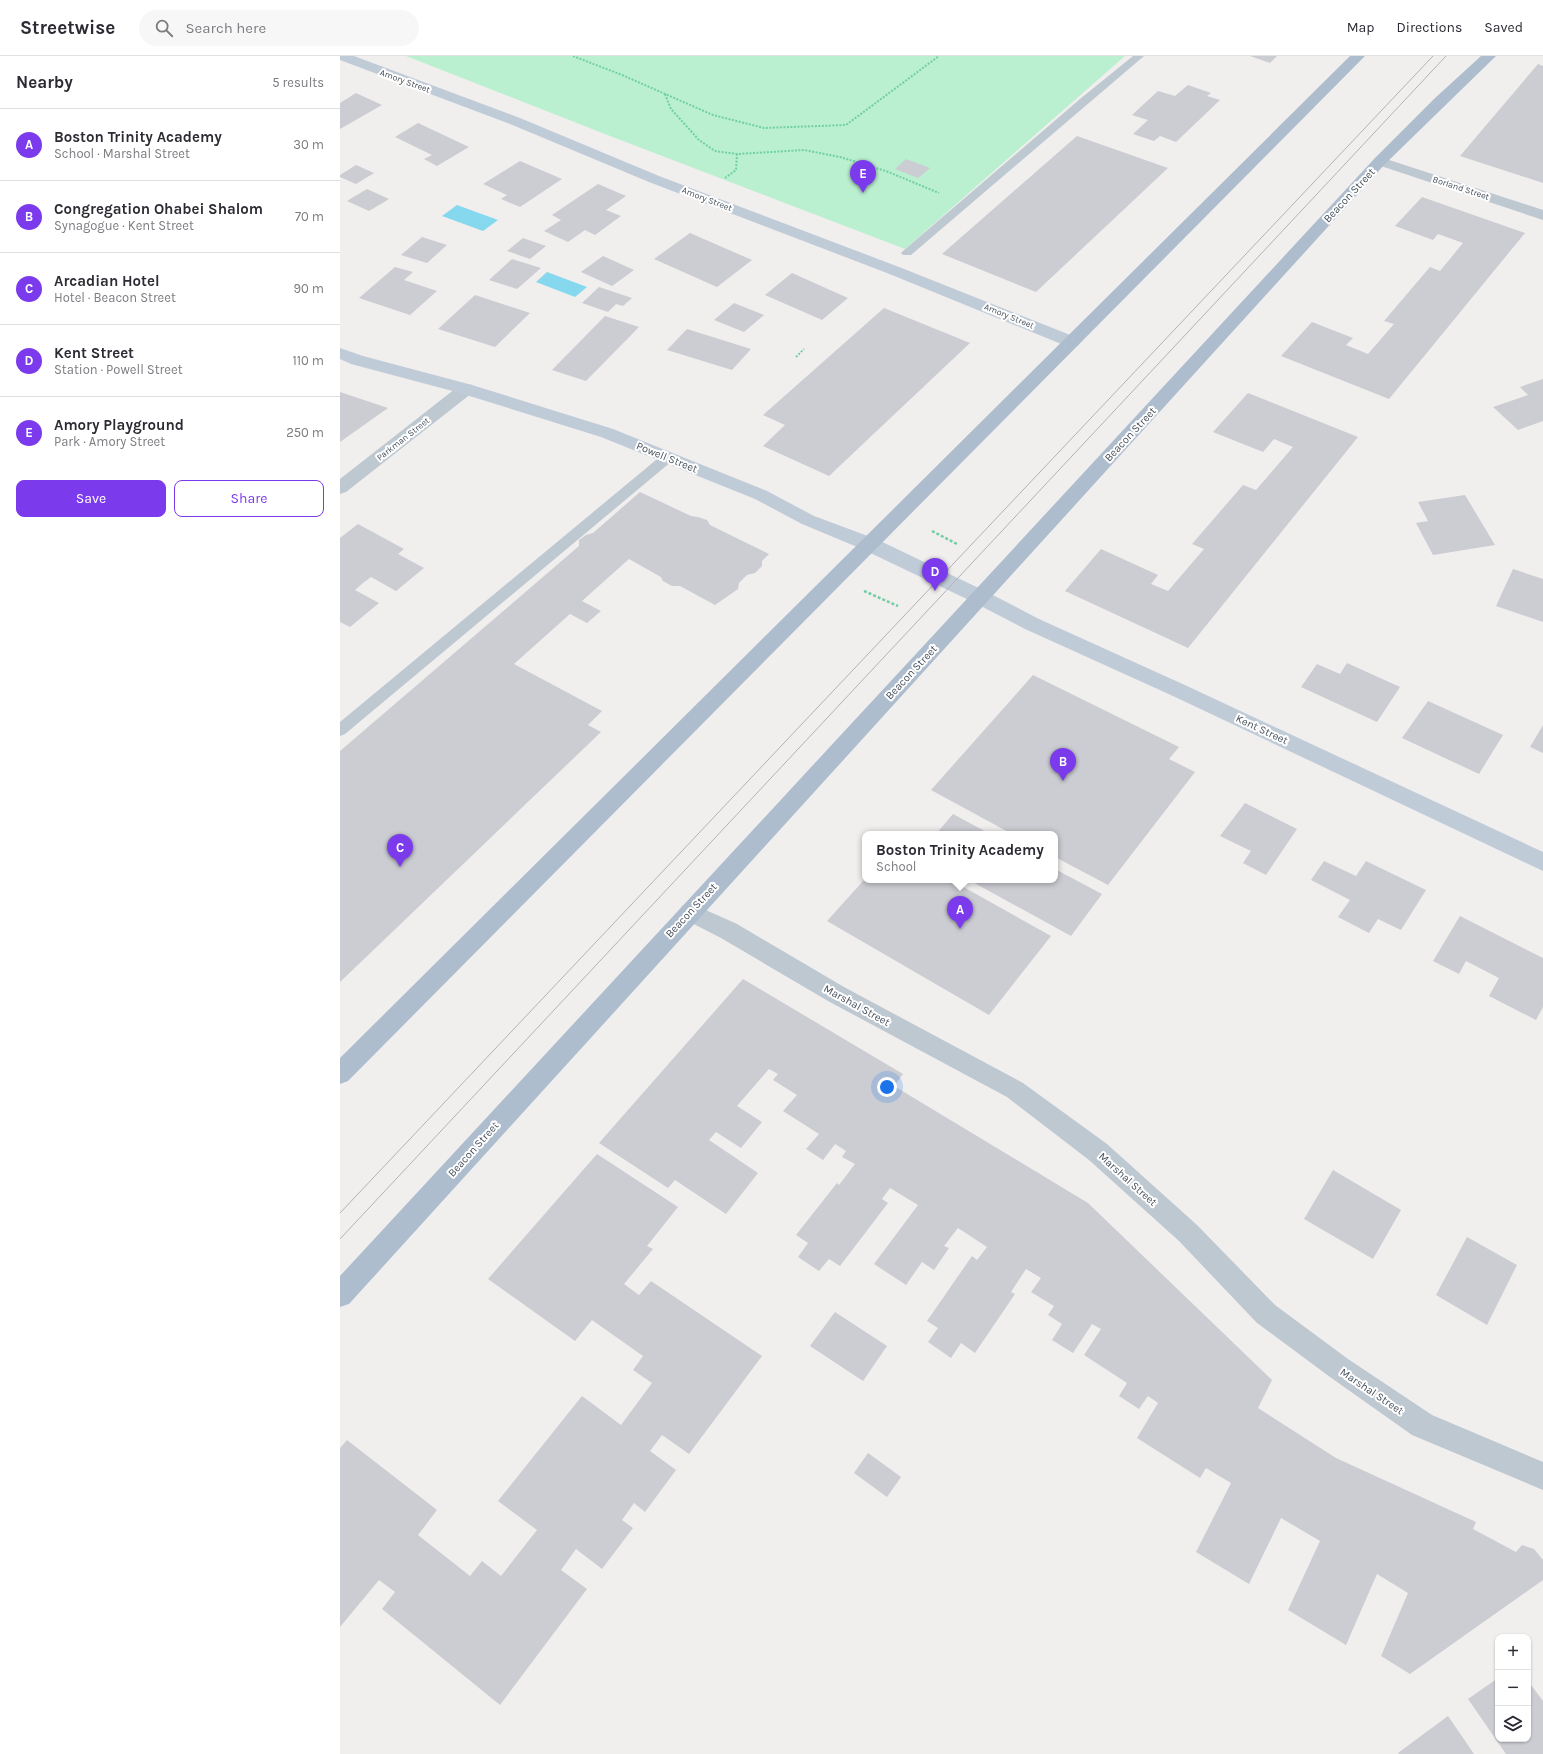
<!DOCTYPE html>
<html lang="en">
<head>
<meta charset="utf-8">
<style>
	body { margin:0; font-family:Karla,sans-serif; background:#f7f7f7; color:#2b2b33 }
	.controls { position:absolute; right:12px; bottom:12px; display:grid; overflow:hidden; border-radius:8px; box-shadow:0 1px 3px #0004 }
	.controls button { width:36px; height:36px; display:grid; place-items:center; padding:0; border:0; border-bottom:1px solid #e1e1e2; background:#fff; color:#2b2b33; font:20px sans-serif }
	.you { position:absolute; left:547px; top:1031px; width:14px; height:14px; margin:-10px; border:3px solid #fff; border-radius:50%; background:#1a73e8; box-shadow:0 0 0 6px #1a73e833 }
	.badge { display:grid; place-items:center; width:26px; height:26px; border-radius:50%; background:#7c3aed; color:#fff; font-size:13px; font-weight:700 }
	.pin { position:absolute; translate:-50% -33px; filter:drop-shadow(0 1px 2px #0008) }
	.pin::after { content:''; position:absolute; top:21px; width:14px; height:12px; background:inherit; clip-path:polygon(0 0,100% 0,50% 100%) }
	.popup { position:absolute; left:522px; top:775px; width:196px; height:52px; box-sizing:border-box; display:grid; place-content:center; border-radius:8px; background:#fff; filter:drop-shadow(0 1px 3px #0005); font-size:13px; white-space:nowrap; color:#7c7c81 }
	.popup b { font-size:15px; color:#2b2b33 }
	.popup::after { content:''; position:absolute; left:50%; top:100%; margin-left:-8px; border:8px solid transparent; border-top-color:#fff }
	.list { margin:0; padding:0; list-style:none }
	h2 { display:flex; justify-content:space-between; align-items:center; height:52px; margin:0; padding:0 16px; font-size:17px }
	h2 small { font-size:13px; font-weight:400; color:#7c7c81 }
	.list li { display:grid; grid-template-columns:26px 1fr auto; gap:12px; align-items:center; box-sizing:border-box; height:72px; padding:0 16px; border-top:1px solid #e1e1e2 }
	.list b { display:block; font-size:15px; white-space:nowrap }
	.list p { margin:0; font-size:13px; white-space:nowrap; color:#7c7c81 }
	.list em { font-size:13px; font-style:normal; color:#7c7c81 }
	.actions { display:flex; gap:8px; padding:12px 16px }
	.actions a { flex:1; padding:9px 0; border:1px solid #7c3aed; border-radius:8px; text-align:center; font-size:14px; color:#7c3aed }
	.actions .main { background:#7c3aed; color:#fff }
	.icon { flex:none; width:22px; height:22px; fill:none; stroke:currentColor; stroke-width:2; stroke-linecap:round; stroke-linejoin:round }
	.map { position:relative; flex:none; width:1203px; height:1698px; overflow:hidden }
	header { display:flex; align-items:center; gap:24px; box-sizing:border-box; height:56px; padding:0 20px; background:#fff; border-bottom:1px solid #e1e1e2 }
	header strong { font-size:19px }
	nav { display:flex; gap:22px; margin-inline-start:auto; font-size:14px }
	.search { width:280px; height:36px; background:#f7f7f7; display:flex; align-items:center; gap:10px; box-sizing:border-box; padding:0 14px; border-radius:22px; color:#7c7c81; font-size:15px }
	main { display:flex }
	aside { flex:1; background:#fff }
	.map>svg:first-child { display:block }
	.green { fill:#baf0d0 }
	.water { fill:#86d8ef }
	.building { fill:#cbcdd3 }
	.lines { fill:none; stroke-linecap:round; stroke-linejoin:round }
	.path-far1 { stroke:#71cfa2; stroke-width:2; stroke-dasharray:2 1.5; stroke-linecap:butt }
	.path { stroke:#71cfa2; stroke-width:2.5; stroke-dasharray:3 2; stroke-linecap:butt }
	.lane { fill:#bec8d1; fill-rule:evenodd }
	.street { fill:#bec8d1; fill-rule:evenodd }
	.secondary { fill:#c0cbd8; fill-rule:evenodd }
	.primary { fill:#adbdce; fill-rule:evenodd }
	.tram { stroke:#b0b3b9; stroke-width:1 }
	.labels { text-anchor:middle; stroke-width:4; stroke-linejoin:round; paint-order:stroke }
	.far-street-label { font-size:9px; fill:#46515c; stroke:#fff }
	.street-label { font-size:11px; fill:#46515c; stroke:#fff }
</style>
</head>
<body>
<header>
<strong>Streetwise</strong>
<div class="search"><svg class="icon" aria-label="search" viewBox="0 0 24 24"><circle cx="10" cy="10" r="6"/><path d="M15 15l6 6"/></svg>Search here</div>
<nav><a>Map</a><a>Directions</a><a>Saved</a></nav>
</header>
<main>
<aside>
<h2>Nearby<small>5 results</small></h2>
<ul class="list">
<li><span class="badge">A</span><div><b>Boston Trinity Academy</b><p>School · Marshal Street</p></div><em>30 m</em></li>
<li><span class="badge">B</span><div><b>Congregation Ohabei Shalom</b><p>Synagogue · Kent Street</p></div><em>70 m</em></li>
<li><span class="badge">C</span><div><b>Arcadian Hotel</b><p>Hotel · Beacon Street</p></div><em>90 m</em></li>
<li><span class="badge">D</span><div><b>Kent Street</b><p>Station · Powell Street</p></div><em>110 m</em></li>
<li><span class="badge">E</span><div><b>Amory Playground</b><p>Park · Amory Street</p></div><em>250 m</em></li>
</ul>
<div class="actions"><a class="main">Save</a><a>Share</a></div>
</aside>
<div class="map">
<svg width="1203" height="1698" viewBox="0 0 1203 1698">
	<rect width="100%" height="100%" fill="#f1eeee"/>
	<!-- green -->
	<polygon class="green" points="66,0 785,0 565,193 270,80"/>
	<!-- water -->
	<g class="water">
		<polygon points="117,149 158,164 143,175 102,160"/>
		<polygon points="207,216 247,231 235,241 196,226"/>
	</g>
	<!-- building -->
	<g class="building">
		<polygon points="910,0 937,0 930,7"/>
		<polygon points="1198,8 1203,10 1203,127 1120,100"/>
		<polygon points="848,29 871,37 867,40 880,44 836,86 820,80 814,85 793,78 808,64 792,59 818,35 835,40"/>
		<polygon points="16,37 42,49 0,73 0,47"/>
		<polygon points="78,67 129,91 97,110 84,103 92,99 55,81"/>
		<polygon points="737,80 828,112 696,236 602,198"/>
		<polygon points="566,103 590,112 578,122 555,113"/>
		<polygon points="180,105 222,123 180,151 161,143 167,139 143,128"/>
		<polygon points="16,109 34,117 16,128 0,121 0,119"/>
		<polygon points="258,128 286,140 266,154 281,160 255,179 245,174 228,186 204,175 221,164 212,159"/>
		<polygon points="27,133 49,143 29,155 7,145"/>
		<polygon points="1082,141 1185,177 1049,343 941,300 972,266 1013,282 1006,289 1028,298 1054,268 1044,265 1090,211 1100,215 1123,187 1098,178 1093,184 1055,170"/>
		<polygon points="350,177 412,204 377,231 314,203"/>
		<polygon points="82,181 107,189 87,207 61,199"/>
		<polygon points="183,182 206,190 190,203 167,195"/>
		<polygon points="263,200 294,214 272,230 241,216"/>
		<polygon points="172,203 201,212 177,233 149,224"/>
		<polygon points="55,211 73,216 64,224 97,235 70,259 19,242"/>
		<polygon points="452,217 508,242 482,264 425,239"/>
		<polygon points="259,231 292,242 283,250 276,248 268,256 242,247"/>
		<polygon points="135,239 190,257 155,291 98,273"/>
		<polygon points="394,247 424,259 404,276 374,264"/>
		<polygon points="544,252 630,287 489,420 423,390 445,369 423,359"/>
		<polygon points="265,260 299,271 246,325 212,314"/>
		<polygon points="347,273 411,293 392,314 327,294"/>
		<polygon points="1203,323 1203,365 1178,374 1153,351 1188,339 1180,331"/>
		<polygon points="0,336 48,352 0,386"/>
		<polygon points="908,337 1018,381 848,592 725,535 761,493 818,519 811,528 828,535 864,493 852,488 903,429 916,434 953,391 934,383 923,396 873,376"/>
		<polygon points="300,436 351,460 358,461 367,464 370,469 429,498 422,505 422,510 415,517 407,519 399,527 398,533 375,549 340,530 332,530 323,525 321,521 289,503 242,545 261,555 247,567 230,558 174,608 262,655 248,669 261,676 0,926 0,695 239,490 239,484 246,479 253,477"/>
		<polygon points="1125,439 1155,489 1093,499 1076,467 1088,465 1078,446"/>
		<polygon points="18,468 64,493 58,498 84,512 56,535 31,521 23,527 15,534 39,547 10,571 0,566 0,482"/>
		<polygon points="1173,513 1203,523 1203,566 1156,550"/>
		<polygon points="1007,607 1060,631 1037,666 961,631 977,608 1000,618"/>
		<polygon points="693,619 839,691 829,703 855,716 768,829 715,801 715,778 672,778 591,734"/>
		<polygon points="1088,645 1163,679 1139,718 1062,682"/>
		<polygon points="1203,669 1203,697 1190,691"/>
		<polygon points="905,747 957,773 926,819 903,807 911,795 880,780"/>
		<polygon points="613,758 650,778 596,778"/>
		<polygon points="984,805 1016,820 1026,805 1086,834 1061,874 1038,863 1029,877 998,861 1010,844 971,824"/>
		<polygon points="715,813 762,838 731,880 629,824 715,824"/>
		<polygon points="524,824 611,824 711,880 649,959 487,865"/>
		<polygon points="1120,860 1203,902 1203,951 1196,964 1149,940 1159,922 1126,905 1119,918 1093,905"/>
		<polygon points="403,923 563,1018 554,1030 748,1147 932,1324 918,1352 996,1402 1136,1466 1133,1473 1176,1496 1182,1489 1194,1493 1203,1504 1203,1524 1070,1618 1041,1600 1068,1537 1037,1518 1006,1589 948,1554 980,1485 941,1462 909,1528 856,1496 891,1427 866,1412 860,1422 797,1382 818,1347 808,1340 799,1353 779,1340 787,1327 744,1299 761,1273 752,1268 733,1297 712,1284 722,1268 708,1259 714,1250 691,1236 701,1222 686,1213 671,1236 675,1238 635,1297 621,1287 611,1302 588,1286 598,1272 587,1265 632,1200 637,1204 647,1191 618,1172 604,1190 609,1192 594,1214 582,1206 566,1229 534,1208 578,1149 550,1132 542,1143 548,1147 500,1210 489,1203 479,1215 458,1201 468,1187 456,1179 497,1127 499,1129 515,1108 502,1101 506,1095 495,1088 483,1104 466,1093 479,1078 443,1055 457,1039 433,1024 438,1018 429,1013 397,1050 422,1066 401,1092 376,1076 369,1084 418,1117 386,1158 335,1124 328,1132 259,1087"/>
		<polygon points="257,1098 338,1151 307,1190 313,1193 284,1228 299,1239 311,1225 422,1300 349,1398 322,1379 310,1395 336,1414 305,1456 294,1447 282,1464 293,1472 262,1513 236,1493 221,1514 247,1533 160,1649 42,1553 55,1536 39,1524 0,1571 0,1392 7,1384 97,1454 78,1479 130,1520 142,1505 161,1520 197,1474 158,1445 242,1340 281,1369 312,1327 293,1314 303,1300 252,1264 235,1285 148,1223"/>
		<polygon points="993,1114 1061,1154 1033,1203 964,1163"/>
		<polygon points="1127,1181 1177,1209 1147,1269 1096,1239"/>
		<polygon points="495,1256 547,1290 523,1325 470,1290"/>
		<polygon points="528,1397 561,1421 547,1441 514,1417"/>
		<polygon points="1158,1622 1158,1683 1188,1683 1188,1625 1203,1645 1203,1698 1166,1698 1128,1643"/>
		<polygon points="1108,1660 1134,1698 1059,1698 1058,1697"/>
	</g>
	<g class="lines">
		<!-- path-far1 -->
		<g class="path-far1">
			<polyline points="233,0 282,19 373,59 424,72 506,69 599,0"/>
			<polyline points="325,38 331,53 359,84 375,95 397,98 464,94 500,101 546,115 599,137"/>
			<polyline points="385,122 396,114 397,98"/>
			<polyline points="456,301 464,293"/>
		</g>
		<!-- path -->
		<g class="path">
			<polyline points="592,475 617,488"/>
			<polyline points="524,535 558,550"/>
		</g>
		<!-- lane -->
		<g class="lane">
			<polygon points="793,0 804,0 571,199 563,199 561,197 563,195 740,43"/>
			<polygon points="327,398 332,399 333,402 332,405 5,678 0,680 0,666 322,399"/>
		</g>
		<!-- street -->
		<g class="street">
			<polygon points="1040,101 1203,154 1203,164 1035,108 1033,105 1035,102"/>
			<polygon points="126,328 132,329 135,333 132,337 6,436 0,438 0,423 120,329"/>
			<polygon points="350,847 397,868 504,931 683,1027 767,1088 857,1169 935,1249 1008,1303 1092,1359 1203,1406 1203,1434 1072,1379 990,1321 917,1267 839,1185 749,1104 667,1041 488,945 381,882 342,862 339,856 342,850"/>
		</g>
		<!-- secondary -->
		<g class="secondary">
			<polygon points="0,0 14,0 180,62 319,120 559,211 738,282 740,286 738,290 732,291 726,290 547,217 309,126 170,68 0,4"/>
			<polygon points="0,292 23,300 132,329 273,373 427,435 474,460 536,483 647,536 699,563 847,630 1203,796 1203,815 833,640 685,573 633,546 522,493 462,468 415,443 261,381 120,337 11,308 0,303"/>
		</g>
		<!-- primary -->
		<g class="primary">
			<polygon points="1010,0 1025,0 8,1025 0,1028 0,1002"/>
			<polygon points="1141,0 1156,0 1045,108 9,1248 0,1251 0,1220 1035,102 1094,43"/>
		</g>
		<!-- tram -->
		<g class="tram">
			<polyline points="0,1157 1093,0"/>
			<polyline points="0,1183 1106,0"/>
		</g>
	</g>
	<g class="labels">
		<!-- far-street labels -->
		<g class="far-street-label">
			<text transform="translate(65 25) rotate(20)" y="3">Amory Street</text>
			<text transform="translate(1121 132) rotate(18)" y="3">Borland Street</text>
			<text transform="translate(367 143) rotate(21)" y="3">Amory Street</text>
			<text transform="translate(669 260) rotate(22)" y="3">Amory Street</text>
			<text transform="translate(63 383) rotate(-38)" y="3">Parkman Street</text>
		</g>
		<!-- street labels -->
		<g class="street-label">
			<text transform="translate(1009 139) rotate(-47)" y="4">Beacon Street</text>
			<text transform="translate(790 378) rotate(-47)" y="4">Beacon Street</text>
			<text transform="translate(327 401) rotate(22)" y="4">Powell Street</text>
			<text transform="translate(571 616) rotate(-47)" y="4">Beacon Street</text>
			<text transform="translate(922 673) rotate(25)" y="4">Kent Street</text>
			<text transform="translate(351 854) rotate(-47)" y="4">Beacon Street</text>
			<text transform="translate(517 949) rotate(29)" y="4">Marshal Street</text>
			<text transform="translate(133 1093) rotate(-48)" y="4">Beacon Street</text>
			<text transform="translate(788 1123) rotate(42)" y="4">Marshal Street</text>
			<text transform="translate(1032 1335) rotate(34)" y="4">Marshal Street</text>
		</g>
	</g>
</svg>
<div class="controls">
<button>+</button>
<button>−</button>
<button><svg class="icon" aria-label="layers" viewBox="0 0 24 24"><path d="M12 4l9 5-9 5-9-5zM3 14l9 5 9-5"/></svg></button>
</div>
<div class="you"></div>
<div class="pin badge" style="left:620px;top:873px">A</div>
<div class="popup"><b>Boston Trinity Academy</b>School</div>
<div class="pin badge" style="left:723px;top:725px">B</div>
<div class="pin badge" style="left:60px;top:811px">C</div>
<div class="pin badge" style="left:595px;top:535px">D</div>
<div class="pin badge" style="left:523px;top:137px">E</div>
</div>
</main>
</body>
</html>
